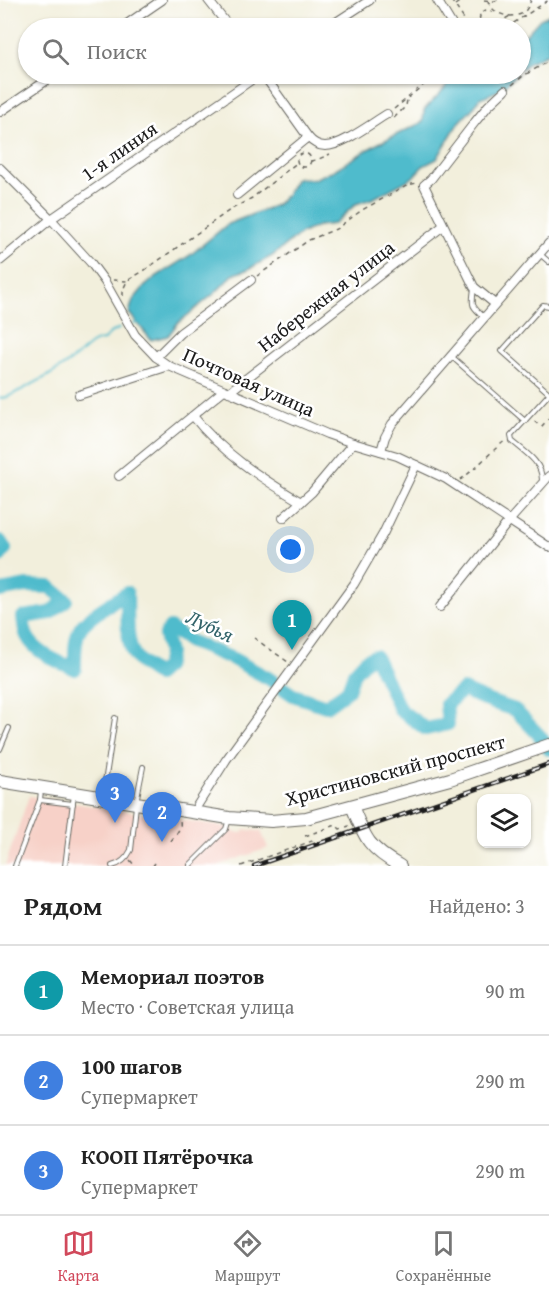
<!DOCTYPE html>
<html lang="ru">
<head>
<meta charset="utf-8">
<style>
	body { margin:0; font-family:"Gentium Book Plus",serif; background:#f6f6f6; color:#222 }
	.controls { position:absolute; right:18px; bottom:18px; display:grid; overflow:hidden; border-radius:12px; box-shadow:0 2px 4px #0004 }
	.controls button { width:54px; height:54px; display:grid; place-items:center; padding:0; border:0; border-bottom:2px solid #e0e0e0; background:#fff; color:#222; font:30px sans-serif }
	.you { position:absolute; left:291px; top:550px; width:21px; height:21px; margin:-15px; border:4px solid #fff; border-radius:50%; background:#1a73e8; box-shadow:0 0 0 9px #1a73e833 }
	.badge { display:grid; place-items:center; width:39px; height:39px; border-radius:50%; background:#d1495b; color:#fff; font-size:20px; font-weight:700 }
	.pin { position:absolute; translate:-50% -50px; filter:drop-shadow(0 2px 3px #0008) }
	.pin::after { content:''; position:absolute; top:32px; width:21px; height:18px; background:inherit; clip-path:polygon(0 0,100% 0,50% 100%) }
	.list { margin:0; padding:0; list-style:none }
	h2 { display:flex; justify-content:space-between; align-items:center; height:78px; margin:0; padding:0 24px; font-size:26px }
	h2 small { font-size:20px; font-weight:400; color:#767676 }
	.list li { display:grid; grid-template-columns:39px 1fr auto; gap:18px; align-items:center; box-sizing:border-box; height:90px; padding:0 24px; border-top:2px solid #e0e0e0 }
	.list b { display:block; font-size:22px; white-space:nowrap }
	.list p { margin:0; font-size:20px; white-space:nowrap; color:#767676 }
	.list em { font-size:20px; font-style:normal; color:#767676 }
	.icon { flex:none; width:33px; height:33px; fill:none; stroke:currentColor; stroke-width:2; stroke-linecap:round; stroke-linejoin:round }
	.map { position:relative; flex:none; width:549px; height:866px; overflow:hidden }
	.search { position:absolute; background:#fff; box-shadow:0 2px 4px #0004; left:18px; right:18px; top:18px; height:66px; display:flex; align-items:center; gap:15px; box-sizing:border-box; padding:0 21px; border-radius:33px; color:#767676; font-size:22px }
	.sheet { height:348px; background:#fff }
	nav { display:flex; justify-content:space-around; align-items:center; box-sizing:border-box; height:84px; border-top:2px solid #e0e0e0; background:#fff; font-size:16px; color:#767676 }
	nav a { display:grid; justify-items:center; gap:3px }
	nav .on { color:#d1495b }
	.map>svg:first-child { display:block }
	.built { fill:#f7d1c8 }
	.water { fill:#50bbcc; stroke:#366c74; stroke-width:1.5 }
	.lines { fill:none; stroke-linecap:round; stroke-linejoin:round }
	.stream { stroke:#50bbcc; stroke-width:2 }
	.river { stroke:#50bbcc; stroke-width:14 }
	.lane-casing { stroke:#67665f; stroke-width:6 }
	.street-casing { stroke:#67665f; stroke-width:10 }
	.secondary-casing { stroke:#67665f; stroke-width:14 }
	.path { stroke:#67665f; stroke-width:1.5; stroke-dasharray:4.5 4.5; stroke-linecap:butt }
	.lane { stroke:#fff; stroke-width:4 }
	.street { stroke:#fff; stroke-width:8 }
	.secondary { stroke:#fff; stroke-width:12 }
	.rail-casing { stroke:#1c1c1c; stroke-width:4.5 }
	.rail { stroke:#fff; stroke-width:2; stroke-dasharray:7; stroke-linecap:butt }
	.labels { text-anchor:middle; stroke-width:5; stroke-linejoin:round; paint-order:stroke }
	.street-label { font-size:20px; fill:#1c1c1c; stroke:#fff }
	.water-label { font-size:21px; font-style:italic; fill:#33646b; stroke:#fff }
</style>
</head>
<body>
<div class="map">
<svg width="549" height="866" viewBox="0 0 549 866">
	<rect width="100%" height="100%" fill="#fff"/>
	<filter id="ink" filterUnits="userSpaceOnUse"><feTurbulence type="fractalNoise" baseFrequency=".0167" numOctaves="2"/><feDisplacementMap in="SourceGraphic" scale="12" xChannelSelector="R" yChannelSelector="G"/><feConvolveMatrix kernelMatrix="1 2 1 2 8 2 1 2 1" color-interpolation-filters="sRGB"/></filter>
	<filter id="wash" filterUnits="userSpaceOnUse"><feTurbulence type="fractalNoise" baseFrequency=".008" numOctaves="4" result="noise"/><feDisplacementMap in="SourceGraphic" scale="24" xChannelSelector="R" yChannelSelector="G"/><feGaussianBlur stdDeviation="1.35" result="paint"/><feColorMatrix in="noise" values="0 0 0 0 0 0 0 0 0 0 0 0 0 0 0 0 0 1.4 0 .05"/><feComposite in="paint" operator="in"/></filter>
	<g filter="url(#wash)">
		<rect width="100%" height="100%" fill="#f2efdc"/>
		<!-- built -->
		<polygon class="built" points="29,796 233,828 233,832 243,833 244,830 261,831 268,848 217,866 5,866"/>
		<!-- water -->
		<g class="water">
			<polygon points="549,15 549,53 529,62 521,70 521,40 540,19"/>
			<polygon points="455,74 517,74 500,90 480,98 474,107 457,125 437,159 423,166 412,178 374,198 356,204 334,224 318,226 302,233 272,256 247,270 234,274 215,293 177,324 168,336 151,340 129,313 133,300 144,287 157,276 189,256 228,224 276,205 286,195 296,178 314,179 334,170 377,144 423,122 424,110 443,90"/>
		</g>
		<g class="lines">
			<!-- stream -->
			<g class="stream">
				<polyline points="134,324 137,323"/>
				<path d="M0,398L7,397C31,385 56,373 77,356C86,349 92,340 104,340L110,333L120,328"/>
			</g>
			<!-- river -->
			<g class="river">
				<polyline points="0,541 5,549 0,556"/>
				<path d="M0,591L26,586L50,587L66,600L50,613L23,617C24,623 24,630 27,636C35,653 59,662 75,669C75,657 74,643 79,631C84,618 114,602 127,593C128,611 125,641 135,656C140,664 149,669 157,675L166,667L169,653L165,635L170,628L189,641L233,659L268,678L293,695L326,706L348,690L354,673L366,660L375,656L400,710L426,729L448,724L446,704L463,690L491,702L515,710L539,735L549,749"/>
			</g>
		</g>
	</g>
	<g filter="url(#ink)">
		<g class="lines">
			<defs>
				<g id="lane">
					<polyline points="541,255 549,262"/>
					<path d="M474,288C472,305 470,305 484,317"/>
					<polyline points="549,306 543,305 502,351 549,393"/>
					<polyline points="451,356 525,421"/>
					<path d="M542,480C542,462 525,452 512,441L511,436L549,394"/>
					<polyline points="0,749 9,728"/>
					<polyline points="103,795 115,718"/>
					<polyline points="40,800 73,804"/>
					<polyline points="190,865 226,829 229,819"/>
					<polyline points="15,866 40,800 41,790"/>
					<polyline points="65,866 74,794"/>
					<path d="M112,866C121,864 127,858 131,850L137,797L143,767"/>
				</g>
				<g id="street">
					<polyline points="208,0 230,28"/>
					<polyline points="437,0 454,28"/>
					<polyline points="121,28 162,0"/>
					<polyline points="327,28 370,0"/>
					<path d="M263,74L308,137C313,143 318,146 325,146C342,146 372,123 387,114"/>
					<polyline points="0,112 56,74"/>
					<polyline points="0,168 51,219 91,263 105,282 135,335 156,357 169,366 327,434 353,443 397,456 446,479 549,547"/>
					<polyline points="237,195 308,137"/>
					<polyline points="0,261 51,219 260,74"/>
					<polyline points="495,304 474,287 424,185 431,179 475,122 488,106 505,90"/>
					<polyline points="156,357 180,333 251,280"/>
					<polyline points="229,392 443,226"/>
					<polyline points="79,395 169,366"/>
					<path d="M193,416C222,453 261,478 301,502"/>
					<polyline points="381,451 385,437 392,424 549,243"/>
					<polyline points="119,476 224,390"/>
					<polyline points="283,518 312,492 353,443"/>
					<polyline points="440,607 509,521 549,476"/>
					<polyline points="195,813 197,806 226,760 354,584 383,534 416,465"/>
				</g>
				<g id="secondary">
					<polyline points="0,781 229,818 271,821 306,818 450,779 549,745"/>
					<path d="M352,806C365,838 368,848 400,866"/>
				</g>
			</defs>
			<!-- lane casing -->
			<use href="#lane" class="lane-casing"/>
			<!-- street casing -->
			<use href="#street" class="street-casing"/>
			<!-- secondary casing -->
			<use href="#secondary" class="secondary-casing"/>
			<!-- path -->
			<g class="path">
				<polyline points="451,0 470,28"/>
				<polyline points="484,0 494,1 498,0"/>
				<path d="M488,1C492,14 510,20 523,13C527,10 529,5 531,0"/>
				<polyline points="455,5 462,0"/>
				<polyline points="478,28 480,16 479,14 486,10 492,11"/>
				<polyline points="490,28 510,16"/>
				<polyline points="506,28 549,0"/>
				<polyline points="512,85 523,76 549,61"/>
				<polyline points="394,109 437,74"/>
				<polyline points="394,118 406,106 407,100"/>
				<circle cx="304" cy="160" r="7"/>
				<polyline points="311,161 319,159 330,154"/>
				<polyline points="257,276 309,240 336,229 362,210 408,185 417,183"/>
				<polyline points="113,280 127,281"/>
				<polyline points="123,296 123,290 127,281 145,270 230,210 252,198 298,162"/>
				<polyline points="534,421 540,426 542,426 549,418"/>
				<path d="M460,480C477,468 490,452 506,440"/>
				<polyline points="254,638 288,662"/>
				<polyline points="111,781 133,785"/>
				<polyline points="305,836 336,825 340,829 349,826"/>
				<path d="M171,841C175,835 182,829 180,821"/>
				<polyline points="130,860 135,866"/>
				<polyline points="153,866 155,863"/>
				<polyline points="241,866 315,840"/>
			</g>
			<!-- lane -->
			<use href="#lane" class="lane"/>
			<!-- street -->
			<use href="#street" class="street"/>
			<!-- secondary -->
			<use href="#secondary" class="secondary"/>
			<defs>
				<polyline id="rail" points="254,866 549,764"/>
			</defs>
			<!-- rail casing -->
			<use href="#rail" class="rail-casing"/>
			<!-- rail -->
			<use href="#rail" class="rail"/>
		</g>
	</g>
	<g class="labels">
		<!-- street labels -->
		<g class="street-label">
			<text transform="translate(119 151) rotate(-35)" y="7">1-я линия</text>
			<text transform="translate(326 296) rotate(-38)" y="7">Набережная улица</text>
			<text transform="translate(249 382) rotate(24)" y="7">Почтовая улица</text>
			<text transform="translate(395 770) rotate(-15)" y="7">Христиновский проспект</text>
		</g>
		<!-- water labels -->
		<g class="water-label">
			<text transform="translate(210 626) rotate(25)" y="7">Лубья</text>
		</g>
	</g>
</svg>
<div class="controls">
<button><svg class="icon" aria-label="layers" viewBox="0 0 24 24"><path d="M12 4l9 5-9 5-9-5zM3 14l9 5 9-5"/></svg></button>
</div>
<div class="you"></div>
<div class="pin badge" style="left:292px;top:650px;background:#0f9aa8">1</div>
<div class="pin badge" style="left:162px;top:842px;background:#3f7fe0">2</div>
<div class="pin badge" style="left:115px;top:823px;background:#3f7fe0">3</div>
<div class="search"><svg class="icon" aria-label="search" viewBox="0 0 24 24"><circle cx="10" cy="10" r="6"/><path d="M15 15l6 6"/></svg>Поиск</div>
</div>
<section class="sheet">
<h2>Рядом<small>Найдено: 3</small></h2>
<ul class="list">
<li><span class="badge" style="background:#0f9aa8">1</span><div><b>Мемориал поэтов</b><p>Место · Советская улица</p></div><em>90 m</em></li>
<li><span class="badge" style="background:#3f7fe0">2</span><div><b>100 шагов</b><p>Супермаркет</p></div><em>290 m</em></li>
<li><span class="badge" style="background:#3f7fe0">3</span><div><b>КООП Пятёрочка</b><p>Супермаркет</p></div><em>290 m</em></li>
</ul>
</section>
<nav>
<a class="on"><svg class="icon" aria-label="map" viewBox="0 0 24 24"><path d="M3 6l6-2 6 2 6-2v14l-6 2-6-2-6 2zM9 4v14M15 6v14"/></svg>Карта</a>
<a><svg class="icon" aria-label="directions" viewBox="0 0 24 24"><path d="M12 3l9 9-9 9-9-9zM9 14v-3h6M13 9l2 2-2 2"/></svg>Маршрут</a>
<a><svg class="icon" aria-label="saved" viewBox="0 0 24 24"><path d="M7 4h10v16l-5-4-5 4z"/></svg>Сохранённые</a>
</nav>
</body>
</html>
